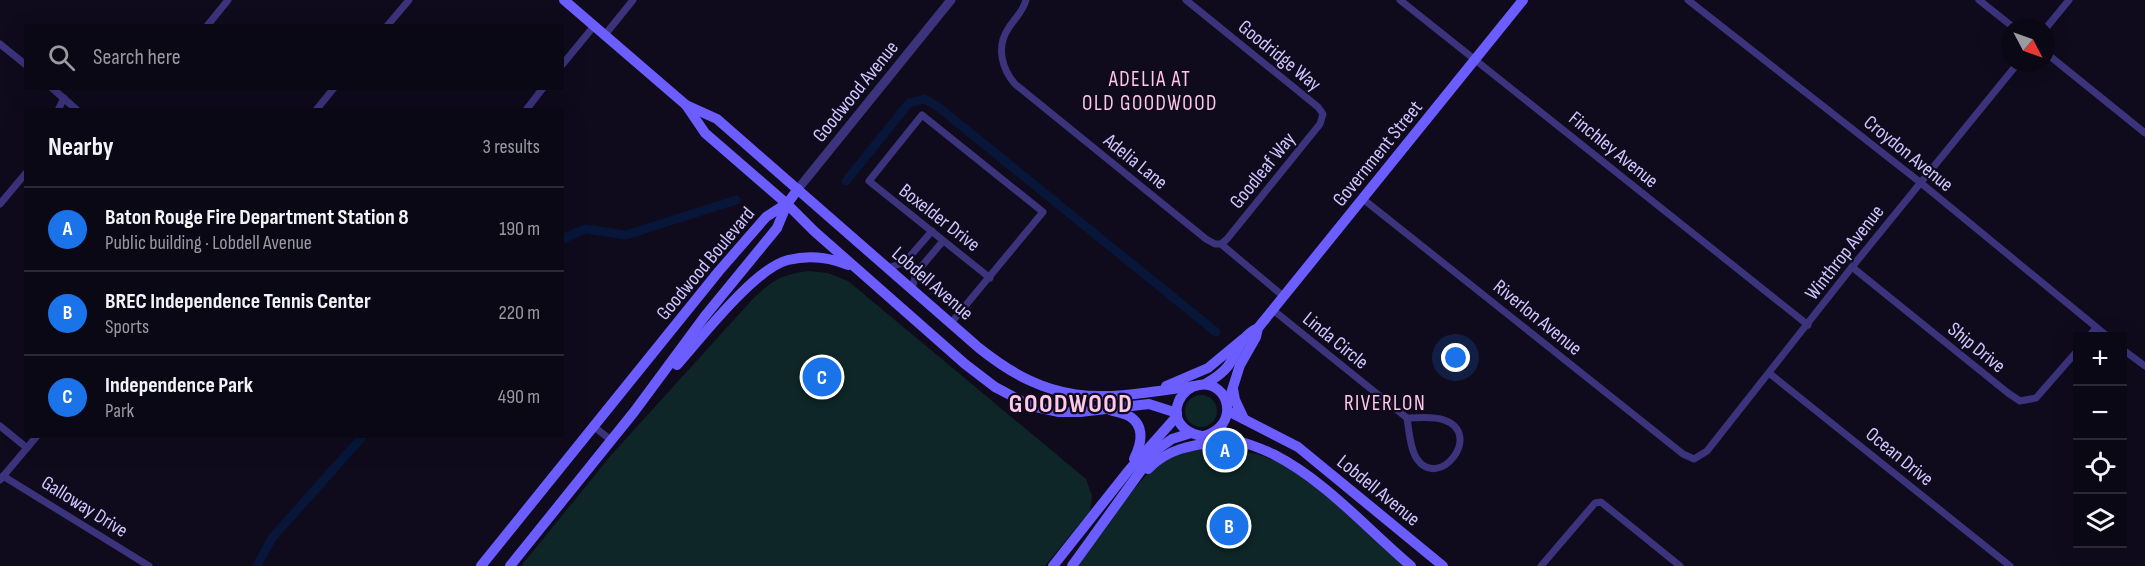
<!DOCTYPE html>
<html lang="en">
<head>
<meta charset="utf-8">
<style>
	body { margin:0; font-family:"Sofia Sans Condensed",sans-serif; background:#14111f; color:#f1f3f6 }
	.controls { position:absolute; right:18px; bottom:18px; display:grid; overflow:hidden; border-radius:0px; box-shadow:0 6px 24px #0002 }
	.controls button { width:54px; height:54px; display:grid; place-items:center; padding:0; border:0; border-bottom:2px solid #2b2935; background:#0b0816; color:#f1f3f6; font:30px sans-serif }
	.compass { position:absolute; left:2001px; top:18px; width:54px; height:54px; border-radius:50%; background:#0b0816; box-shadow:0 6px 24px #0002; rotate:131deg }
	.you { position:absolute; left:1456px; top:358px; width:21px; height:21px; margin:-15px; border:4px solid #fff; border-radius:50%; background:#1a73e8; box-shadow:0 0 0 9px #1a73e833 }
	.badge { display:grid; place-items:center; width:39px; height:39px; border-radius:50%; background:#1a73e8; color:#fff; font-size:20px; font-weight:700 }
	.pin { position:absolute; translate:-50% -50%; border:3px solid #fff; box-shadow:0 2px 6px #0006 }
	.list { margin:0; padding:0; list-style:none }
	h2 { display:flex; justify-content:space-between; align-items:center; height:78px; margin:0; padding:0 24px; font-size:26px }
	h2 small { font-size:20px; font-weight:400; color:#9a9aa1 }
	.list li { display:grid; grid-template-columns:39px 1fr auto; gap:18px; align-items:center; box-sizing:border-box; height:84px; padding:0 24px; border-top:2px solid #2b2935 }
	.list b { display:block; font-size:22px; white-space:nowrap }
	.list p { margin:0; font-size:20px; white-space:nowrap; color:#9a9aa1 }
	.list em { font-size:20px; font-style:normal; color:#9a9aa1 }
	.icon { flex:none; width:33px; height:33px; fill:none; stroke:currentColor; stroke-width:2; stroke-linecap:round; stroke-linejoin:round }
	.map { position:relative; flex:none; width:2145px; height:566px; overflow:hidden }
	.search { position:absolute; background:#0b0816; box-shadow:0 6px 24px #0002; left:24px; top:24px; width:540px; height:66px; display:flex; align-items:center; gap:15px; box-sizing:border-box; padding:0 21px; border-radius:0px; color:#9a9aa1; font-size:22px }
	.panel { position:absolute; background:#0b0816; box-shadow:0 6px 24px #0002; left:24px; top:108px; width:540px; height:330px; border-radius:0px }
	.map>svg:first-child { display:block }
	.green { fill:#0e2627 }
	.lines { fill:none; stroke-linecap:round; stroke-linejoin:round }
	.canal { stroke:#071639; stroke-width:9 }
	.minor { stroke:#3b347d; stroke-width:7 }
	.tertiary { stroke:#3b347d; stroke-width:9 }
	.secondary { stroke:#6b5dff; stroke-width:10 }
	.labels { text-anchor:middle; stroke-width:4.5; stroke-linejoin:round; paint-order:stroke }
	.street-label { font-size:20px; fill:#d0c6ff; stroke:#0f0b1d }
	.neighbourhood-label { font-size:21px; letter-spacing:1.5px; fill:#ffc8e8; stroke:#0f0b1d }
	.district-label { font-size:26px; font-weight:bold; letter-spacing:1.5px; fill:#ffc8e8; stroke:#0f0b1d }
</style>
</head>
<body>
<div class="map">
<svg width="2145" height="566" viewBox="0 0 2145 566">
	<rect width="100%" height="100%" fill="#0f0b1d"/>
	<!-- green -->
	<g class="green">
		<path d="M809,271L828,273L848,281L1086,479L1092,496L1090,511L1045,566H521L612,454L751,301C770,282 781,274 809,271Z"/>
		<circle cx="1201" cy="411" r="16"/>
		<path d="M1218,448L1257,454L1276,461L1303,475L1406,566H1078C1100,536 1137,475 1168,458C1183,450 1202,449 1218,448Z"/>
	</g>
	<g class="lines">
		<!-- canal -->
		<g class="canal">
			<polyline points="846,181 909,103 924,99 937,106 1216,332"/>
			<polyline points="562,239 586,229 626,235 736,200"/>
			<polyline points="257,566 272,538 363,436"/>
		</g>
		<!-- minor -->
		<g class="minor">
			<path d="M1026,0C1023,12 1014,19 1008,29C996,47 1002,69 1015,84L1206,239L1215,244H1221L1283,296"/>
			<polyline points="1186,0 1318,107 1323,114 1320,124 1227,239 1221,244"/>
			<polyline points="1400,0 1808,325"/>
			<polyline points="1688,0 1921,183 2107,336"/>
			<polyline points="1979,0 2013,27"/>
			<polyline points="207,26 228,0"/>
			<polyline points="387,26 409,0"/>
			<polyline points="2046,28 2069,0"/>
			<polyline points="604,36 633,0"/>
			<polyline points="0,44 26,65"/>
			<polyline points="2046,53 2145,133"/>
			<polyline points="562,65 594,26"/>
			<polyline points="52,88 77,110"/>
			<polyline points="58,110 64,98"/>
			<polyline points="316,110 334,88"/>
			<polyline points="526,110 543,88"/>
			<polyline points="1363,199 1683,454 1694,459 1707,451 1852,267 2018,63"/>
			<polyline points="0,204 26,173"/>
			<polyline points="1852,267 2008,393 2020,401 2036,398 2078,350"/>
			<polyline points="888,268 905,262 932,231"/>
			<polyline points="912,289 916,273 943,241"/>
			<path d="M1273,310L1407,418C1419,418 1433,416 1444,420C1484,434 1439,491 1417,459C1410,449 1409,430 1407,418"/>
			<polyline points="951,323 1043,212 922,115 869,181 990,278"/>
			<polyline points="2089,336 2096,328"/>
			<polyline points="2122,349 2145,366"/>
			<polyline points="1769,373 2010,566"/>
			<polyline points="0,426 27,448"/>
			<polyline points="593,426 611,440"/>
			<polyline points="3,476 149,566"/>
			<polyline points="0,480 37,436"/>
			<polyline points="1541,566 1595,503 1601,502 1680,566"/>
		</g>
		<!-- tertiary -->
		<polyline class="tertiary" points="798,189 951,0"/>
		<!-- secondary -->
		<g class="secondary">
			<polyline points="564,0 686,105 705,133 787,204 814,231 965,364 995,387 1031,406 1059,412 1080,412 1149,404 1177,413"/>
			<path d="M686,105L717,119L979,348C1057,410 1102,399 1194,386"/>
			<path d="M677,365C701,338 755,268 788,260C808,255 829,257 848,265"/>
			<path d="M1205,384C1214,379 1222,374 1228,366C1238,352 1241,335 1258,328"/>
			<polyline points="1166,386 1208,368 1243,339"/>
			<polyline points="1233,389 1235,400 1244,419"/>
			<polyline points="1227,406 1240,365 1256,337 1258,328 1523,0"/>
			<path d="M1110,410C1116,412 1124,413 1129,416C1146,426 1141,445 1134,459"/>
			<polyline points="1228,411 1298,447 1443,566"/>
			<path d="M1203,436C1241,427 1230,380 1199,385C1181,388 1169,411 1182,426C1194,440 1218,436 1234,440C1247,443 1260,448 1273,454C1326,481 1366,528 1411,566"/>
			<path d="M1148,469C1167,449 1191,445 1218,442"/>
			<polyline points="481,566 719,271 766,217 786,204"/>
			<polyline points="510,566 634,412 705,316 777,228 787,204 798,189"/>
			<polyline points="1053,566 1129,470 1177,416"/>
			<polyline points="1072,566 1155,451 1172,439 1191,433"/>
		</g>
	</g>
	<g class="labels">
		<!-- street labels -->
		<g class="street-label">
			<text transform="translate(1280 55) rotate(39)" y="7">Goodridge Way</text>
			<text transform="translate(855 91) rotate(-51)" y="7">Goodwood Avenue</text>
			<text transform="translate(1614 149) rotate(39)" y="7">Finchley Avenue</text>
			<text transform="translate(1377 153) rotate(-51)" y="7">Government Street</text>
			<text transform="translate(1909 153) rotate(39)" y="7">Croydon Avenue</text>
			<text transform="translate(1136 161) rotate(39)" y="7">Adelia Lane</text>
			<text transform="translate(1262 170) rotate(-51)" y="7">Goodleaf Way</text>
			<text transform="translate(940 217) rotate(38)" y="7">Boxelder Drive</text>
			<text transform="translate(1844 252) rotate(-52)" y="7">Winthrop Avenue</text>
			<text transform="translate(705 263) rotate(-50)" y="7">Goodwood Boulevard</text>
			<text transform="translate(933 283) rotate(41)" y="7">Lobdell Avenue</text>
			<text transform="translate(1538 317) rotate(39)" y="7">Riverlon Avenue</text>
			<text transform="translate(1336 340) rotate(39)" y="7">Linda Circle</text>
			<text transform="translate(1977 347) rotate(39)" y="7">Ship Drive</text>
			<text transform="translate(1900 456) rotate(39)" y="7">Ocean Drive</text>
			<text transform="translate(1379 490) rotate(39)" y="7">Lobdell Avenue</text>
			<text transform="translate(85 506) rotate(32)" y="7">Galloway Drive</text>
		</g>
		<!-- neighbourhood labels -->
		<g class="neighbourhood-label">
			<text x="1150" y="86">ADELIA AT<tspan x="1150" dy="24">OLD GOODWOOD</tspan></text>
			<text x="1385" y="410">RIVERLON</text>
		</g>
		<!-- district labels -->
		<g class="district-label">
			<text x="1071" y="412">GOODWOOD</text>
		</g>
	</g>
</svg>
<div class="controls">
<button>+</button>
<button>−</button>
<button><svg class="icon" aria-label="locate" viewBox="0 0 24 24"><circle cx="12" cy="12" r="6"/><path d="M12 2v4M12 18v4M2 12h4M18 12h4"/></svg></button>
<button><svg class="icon" aria-label="layers" viewBox="0 0 24 24"><path d="M12 4l9 5-9 5-9-5zM3 14l9 5 9-5"/></svg></button>
</div>
<svg class="compass" viewBox="-18 -18 36 36"><path d="M0-13l5 13h-10z" fill="#e53935"/><path d="M0 13l5-13h-10z" fill="#9a9aa1"/></svg>
<div class="you"></div>
<div class="pin badge" style="left:1225px;top:450px">A</div>
<div class="pin badge" style="left:1229px;top:526px">B</div>
<div class="pin badge" style="left:822px;top:377px">C</div>
<div class="search"><svg class="icon" aria-label="search" viewBox="0 0 24 24"><circle cx="10" cy="10" r="6"/><path d="M15 15l6 6"/></svg>Search here</div>
<section class="panel">
<h2>Nearby<small>3 results</small></h2>
<ul class="list">
<li><span class="badge">A</span><div><b>Baton Rouge Fire Department Station 8</b><p>Public building · Lobdell Avenue</p></div><em>190 m</em></li>
<li><span class="badge">B</span><div><b>BREC Independence Tennis Center</b><p>Sports</p></div><em>220 m</em></li>
<li><span class="badge">C</span><div><b>Independence Park</b><p>Park</p></div><em>490 m</em></li>
</ul>
</section>
</div>
</body>
</html>
